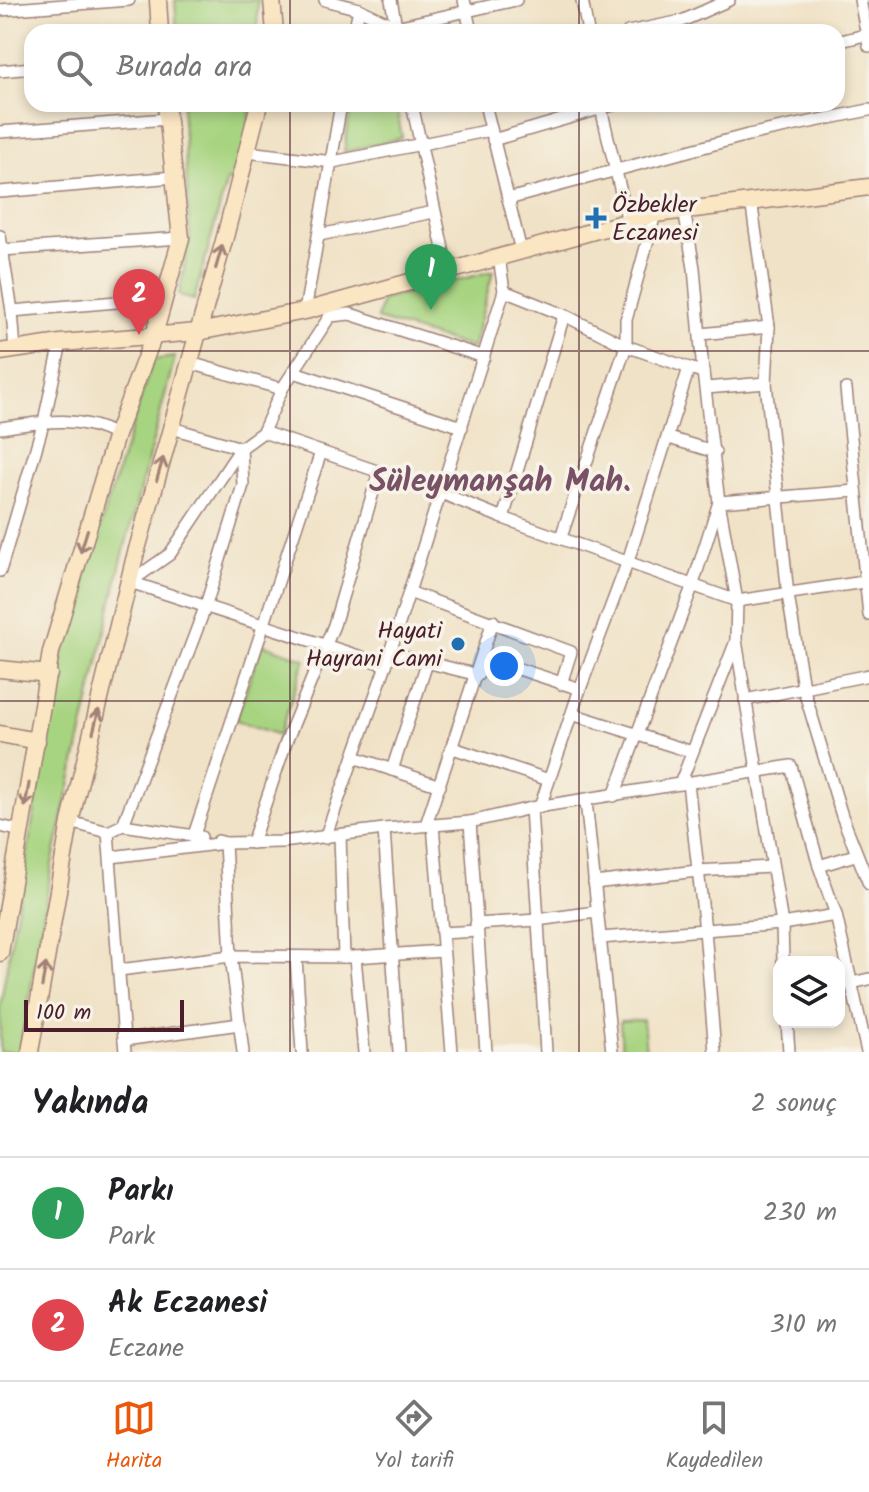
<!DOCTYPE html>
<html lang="tr">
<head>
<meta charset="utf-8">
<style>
	body { margin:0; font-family:Kalam,sans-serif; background:#f2f2f2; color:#202124 }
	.controls { position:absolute; right:24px; bottom:24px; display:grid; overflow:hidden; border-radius:16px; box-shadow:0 4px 12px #0003 }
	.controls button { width:72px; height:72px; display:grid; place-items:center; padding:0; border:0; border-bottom:2px solid #e0e0e0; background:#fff; color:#202124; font:40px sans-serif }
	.scale { position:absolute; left:24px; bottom:20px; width:160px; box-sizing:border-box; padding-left:8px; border:4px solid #4a1f2b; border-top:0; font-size:22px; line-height:28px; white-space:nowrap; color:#4a1f2b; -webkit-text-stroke:6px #f7f3e8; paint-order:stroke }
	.you { position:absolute; left:504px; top:666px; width:28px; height:28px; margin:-20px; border:6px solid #fff; border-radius:50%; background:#1a73e8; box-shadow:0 0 0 12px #1a73e833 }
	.badge { display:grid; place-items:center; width:52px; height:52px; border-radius:50%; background:#ea580c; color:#fff; font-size:26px; font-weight:700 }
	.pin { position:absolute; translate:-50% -66px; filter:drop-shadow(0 2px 4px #0008) }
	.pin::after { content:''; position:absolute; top:42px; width:28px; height:24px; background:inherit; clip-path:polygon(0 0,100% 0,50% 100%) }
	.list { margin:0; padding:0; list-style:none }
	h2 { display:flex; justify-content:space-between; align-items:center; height:104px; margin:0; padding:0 32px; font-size:34px }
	h2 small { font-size:26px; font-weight:400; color:#757577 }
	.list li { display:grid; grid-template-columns:52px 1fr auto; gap:24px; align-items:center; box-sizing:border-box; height:112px; padding:0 32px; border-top:2px solid #e0e0e0 }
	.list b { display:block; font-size:30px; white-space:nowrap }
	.list p { margin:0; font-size:26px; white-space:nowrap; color:#757577 }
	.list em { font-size:26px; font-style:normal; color:#757577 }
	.icon { flex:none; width:44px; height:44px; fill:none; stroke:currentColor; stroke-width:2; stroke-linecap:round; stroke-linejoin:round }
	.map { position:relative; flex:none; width:869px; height:1052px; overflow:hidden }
	.search { position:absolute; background:#fff; box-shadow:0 4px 12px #0003; left:24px; right:24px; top:24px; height:88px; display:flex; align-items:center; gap:20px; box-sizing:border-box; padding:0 28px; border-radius:24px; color:#757577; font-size:30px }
	.sheet { height:328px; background:#fff }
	nav { display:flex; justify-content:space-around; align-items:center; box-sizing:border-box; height:112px; border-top:2px solid #e0e0e0; background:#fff; font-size:22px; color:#757577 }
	nav a { display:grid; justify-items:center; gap:4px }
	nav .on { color:#ea580c }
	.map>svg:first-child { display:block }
	.green { fill:#a7d480; stroke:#787a56; stroke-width:2 }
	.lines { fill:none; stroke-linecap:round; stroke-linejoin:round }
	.street-casing { stroke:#9d8078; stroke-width:14 }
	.secondary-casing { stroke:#9d8078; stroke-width:19 }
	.street { stroke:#fff; stroke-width:11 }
	.secondary { stroke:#fbe6c4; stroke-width:16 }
	.oneway { stroke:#a28278 }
	.grid { fill:none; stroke:#4a1f2b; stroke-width:2; stroke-opacity:0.55 }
	.poi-dot { fill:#1f6fb2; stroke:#f7f3e8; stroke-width:3 }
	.labels { text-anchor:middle; stroke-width:7; stroke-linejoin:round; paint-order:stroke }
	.poi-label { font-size:24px; fill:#4a1f2b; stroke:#f7f3e8; text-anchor:start }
	.district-label { font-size:32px; font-weight:bold; fill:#785166; stroke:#f7f3e8 }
</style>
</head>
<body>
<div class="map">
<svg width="869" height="1052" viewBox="0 0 869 1052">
	<rect width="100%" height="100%" fill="#f7f3e8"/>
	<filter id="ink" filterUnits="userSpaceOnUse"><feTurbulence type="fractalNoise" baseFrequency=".0125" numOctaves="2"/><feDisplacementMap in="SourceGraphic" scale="16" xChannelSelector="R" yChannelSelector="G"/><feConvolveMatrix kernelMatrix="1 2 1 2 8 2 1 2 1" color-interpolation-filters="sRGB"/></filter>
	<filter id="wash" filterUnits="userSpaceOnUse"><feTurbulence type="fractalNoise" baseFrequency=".006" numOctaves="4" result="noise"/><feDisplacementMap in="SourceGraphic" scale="32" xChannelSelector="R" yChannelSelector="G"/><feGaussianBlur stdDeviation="1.8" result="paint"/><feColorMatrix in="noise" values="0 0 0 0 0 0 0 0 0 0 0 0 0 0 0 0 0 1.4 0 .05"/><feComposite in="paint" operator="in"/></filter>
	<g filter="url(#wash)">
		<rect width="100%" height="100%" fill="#f0e2c6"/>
		<!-- green -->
		<g class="green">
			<polygon points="175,0 258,0 257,32 177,32"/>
			<polygon points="182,104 251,104 248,133 236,182 227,180 194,300 179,295 190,236"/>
			<polygon points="351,104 396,104 402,138 344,152"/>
			<polygon points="493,271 473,348 377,319 382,300"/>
			<polygon points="175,357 120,566 52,864 20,1052 0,1052 0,1006 66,634 153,360"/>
			<polygon points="262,644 305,659 279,735 236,720"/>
			<polygon points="643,1020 646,1052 622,1052 620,1021"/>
		</g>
	</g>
	<g filter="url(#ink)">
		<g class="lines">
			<defs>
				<g id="street">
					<polyline points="325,0 359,9 396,27 516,0"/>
					<polyline points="391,0 397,31"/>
					<polyline points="464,0 471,32"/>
					<polyline points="582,0 588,32"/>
					<polyline points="860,0 869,46"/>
					<polyline points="0,10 129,0"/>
					<polyline points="354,32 359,9"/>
					<polyline points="628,32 682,21 729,0"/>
					<polyline points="837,42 869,34"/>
					<polyline points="0,71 32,68"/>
					<polyline points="412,104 448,272"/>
					<polyline points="485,104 521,251"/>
					<polyline points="600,104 628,222"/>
					<polyline points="0,132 167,119"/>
					<polyline points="493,140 616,104"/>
					<polyline points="247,152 333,162 491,130"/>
					<polyline points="0,192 174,177"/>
					<polyline points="508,199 748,135 869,110"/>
					<polyline points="751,200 769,327 766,383 788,595 803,687 842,816 869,884"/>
					<polyline points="684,210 694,268 703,372 719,502 737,601 736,640 782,924 783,962"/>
					<polyline points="319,235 434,212"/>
					<polyline points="0,236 12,311 15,350"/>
					<polyline points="2,250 181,238"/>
					<polyline points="504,291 564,315 626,346 689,368"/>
					<polyline points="336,302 330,316 282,389 263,432 241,448 170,554 130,582 386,665"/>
					<polyline points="12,311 163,298"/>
					<polyline points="305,311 341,104"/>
					<polyline points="330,316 350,314 484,357"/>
					<polyline points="701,334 769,327"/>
					<polyline points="190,363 282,389"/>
					<polyline points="294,372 462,427"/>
					<polyline points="706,388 766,383"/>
					<polyline points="846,389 869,615"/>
					<path d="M0,428C41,422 78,414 116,435"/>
					<polyline points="263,432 441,493 503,518 737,601 864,582"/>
					<polyline points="669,438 715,452"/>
					<polyline points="503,518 564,315"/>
					<polyline points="561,537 626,346 626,320 655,214"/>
					<polyline points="0,571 44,421 61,343"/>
					<polyline points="409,592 571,652 561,684"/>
					<polyline points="390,653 478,675"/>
					<polyline points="482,657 580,689"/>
					<polyline points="745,700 869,675"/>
					<polyline points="572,714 692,752"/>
					<polyline points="453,748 549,780"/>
					<polyline points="354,757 440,786"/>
					<polyline points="392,770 427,663"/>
					<polyline points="688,783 705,930 715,1052"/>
					<polyline points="680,784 736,641"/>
					<polyline points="614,796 692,587 719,502 856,491"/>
					<polyline points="586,801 612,1052"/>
					<polyline points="540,807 580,689 628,561 689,368 703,372"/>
					<polyline points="531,808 546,1052"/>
					<polyline points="70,822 108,832"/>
					<polyline points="470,822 486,1052"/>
					<polyline points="123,825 201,837"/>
					<polyline points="426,825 493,621"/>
					<polyline points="433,825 452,1052"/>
					<polyline points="0,826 21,831"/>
					<polyline points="384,829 399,1052"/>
					<polyline points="194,835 321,452"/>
					<polyline points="340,835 344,957 355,957 364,1052"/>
					<polyline points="325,838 386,665 504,291 499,257"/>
					<polyline points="218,841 225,843 231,956 243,1052"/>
					<polyline points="252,843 286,742 334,625 379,472"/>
					<polyline points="111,857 225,843 282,842 384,829 470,822 531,808 791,766 819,866 836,915 867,1052"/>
					<polyline points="819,866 855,855"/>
					<polyline points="594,883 697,871 771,867"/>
					<polyline points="476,924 537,920 596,912"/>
					<polyline points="442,933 477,931"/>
					<polyline points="600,938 782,924 836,915"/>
					<polyline points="296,957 302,1052"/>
					<polyline points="355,957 443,951"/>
					<polyline points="119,970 231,956 344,957"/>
					<polyline points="839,986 869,979"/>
					<polyline points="787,1022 789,1052"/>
					<polyline points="124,1040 240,1024"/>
					<polyline points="125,1052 108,832 123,825 206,605 243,485 241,448 172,428"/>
				</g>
				<g id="secondary">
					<polyline points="158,0 160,32"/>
					<polyline points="272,0 275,32"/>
					<polyline points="0,352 61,343 198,332 305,311 655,214 869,187"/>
					<polyline points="0,669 49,674"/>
					<polyline points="0,734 37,741"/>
					<polyline points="0,953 51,652 116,435 154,335 181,238 166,104"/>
					<polyline points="30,1052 70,822 134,560 225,237 259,104"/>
				</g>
			</defs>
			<!-- street casing -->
			<use href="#street" class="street-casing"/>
			<!-- secondary casing -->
			<use href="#secondary" class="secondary-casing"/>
			<!-- street -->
			<use href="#street" class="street"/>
			<!-- secondary -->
			<use href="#secondary" class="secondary"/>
		</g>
		<!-- one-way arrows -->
		<defs><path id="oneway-shaft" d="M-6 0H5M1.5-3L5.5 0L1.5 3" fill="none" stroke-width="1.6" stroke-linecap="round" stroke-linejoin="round" transform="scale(2)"/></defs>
		<g class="oneway">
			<use href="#oneway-shaft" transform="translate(219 257) rotate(-74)"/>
			<use href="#oneway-shaft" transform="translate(160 469) rotate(-74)"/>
			<use href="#oneway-shaft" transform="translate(84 541) rotate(107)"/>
			<use href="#oneway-shaft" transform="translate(96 721) rotate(-76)"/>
			<use href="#oneway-shaft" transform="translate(27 795) rotate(100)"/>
			<use href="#oneway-shaft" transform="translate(44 975) rotate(-80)"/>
		</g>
	</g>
	<!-- grid -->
	<path class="grid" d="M290,0V32M579,0V32M290,104V1052M579,104V1052M0,351H869M0,701H869"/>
	<!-- markers -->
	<g class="poi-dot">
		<path d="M592 206h8v8h8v8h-8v8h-8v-8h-8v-8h8z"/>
		<circle cx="458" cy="644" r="8"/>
	</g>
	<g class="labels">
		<!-- poi labels -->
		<g class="poi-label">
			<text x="612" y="212">Özbekler<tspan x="612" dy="28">Eczanesi</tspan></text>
			<text x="442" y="638" text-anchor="end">Hayati<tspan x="442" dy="28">Hayrani Cami</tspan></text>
		</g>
		<!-- district labels -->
		<g class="district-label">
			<text x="500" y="491">Süleymanşah Mah.</text>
		</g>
	</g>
</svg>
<div class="controls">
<button><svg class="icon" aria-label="layers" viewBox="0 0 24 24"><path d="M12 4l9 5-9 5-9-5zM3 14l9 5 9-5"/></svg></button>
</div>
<div class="scale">100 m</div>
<div class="you"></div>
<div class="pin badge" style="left:431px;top:310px;background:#2e9e5b">1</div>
<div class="pin badge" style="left:139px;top:335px;background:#e0444e">2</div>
<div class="search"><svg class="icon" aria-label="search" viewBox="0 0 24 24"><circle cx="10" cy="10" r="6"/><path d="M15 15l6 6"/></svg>Burada ara</div>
</div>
<section class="sheet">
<h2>Yakında<small>2 sonuç</small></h2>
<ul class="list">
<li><span class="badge" style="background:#2e9e5b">1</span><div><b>Parkı</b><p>Park</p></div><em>230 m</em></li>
<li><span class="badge" style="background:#e0444e">2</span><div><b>Ak Eczanesi</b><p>Eczane</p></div><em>310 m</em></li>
</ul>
</section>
<nav>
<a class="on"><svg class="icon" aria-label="map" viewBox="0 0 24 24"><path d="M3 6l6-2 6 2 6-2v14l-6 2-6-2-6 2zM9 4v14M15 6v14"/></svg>Harita</a>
<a><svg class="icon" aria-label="directions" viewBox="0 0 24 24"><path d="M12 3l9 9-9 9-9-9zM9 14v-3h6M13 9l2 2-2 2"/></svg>Yol tarifi</a>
<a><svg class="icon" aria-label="saved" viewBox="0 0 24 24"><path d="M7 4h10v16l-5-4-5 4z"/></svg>Kaydedilen</a>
</nav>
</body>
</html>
